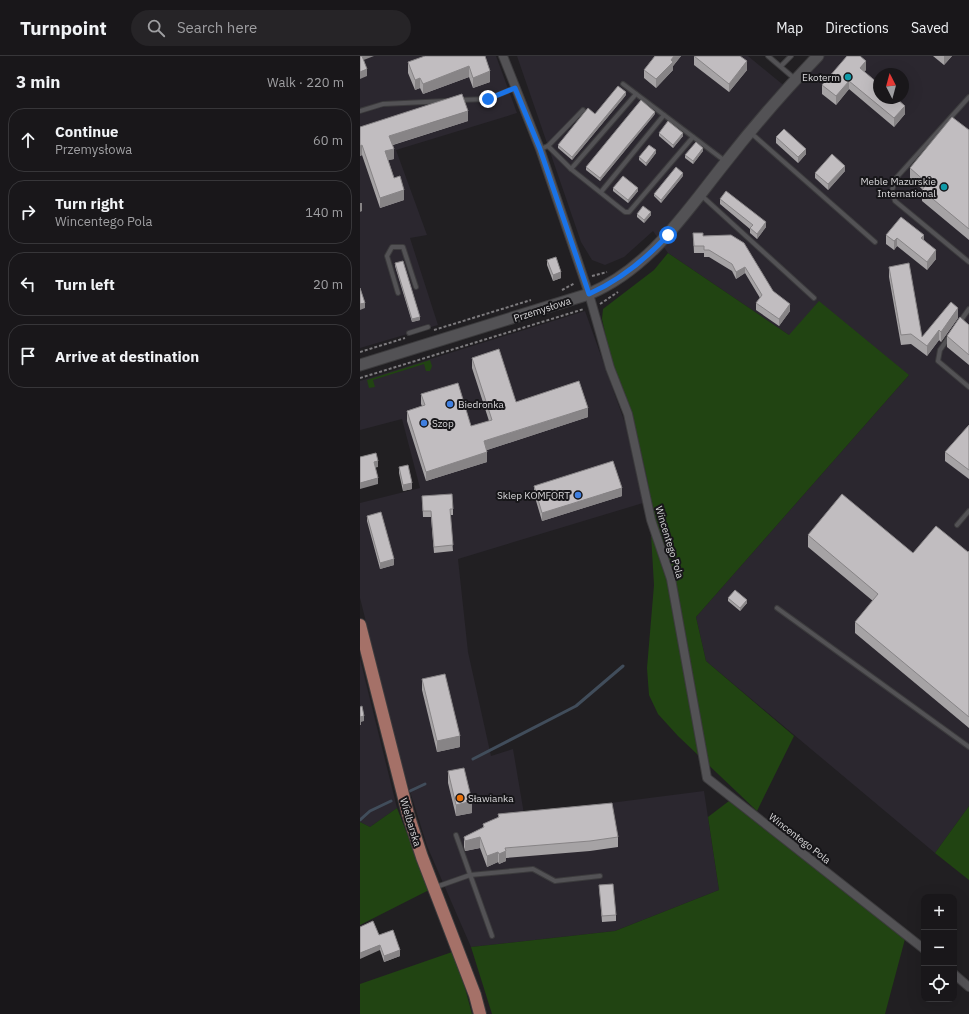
<!DOCTYPE html>
<html lang="en">
<head>
<meta charset="utf-8">
<style>
	body { margin:0; font-family:"IBM Plex Sans",sans-serif; background:#262427; color:#f1f3f6 }
	.controls { position:absolute; right:12px; bottom:12px; display:grid; overflow:hidden; border-radius:8px; box-shadow:0 4px 16px #0002 }
	.controls button { width:36px; height:36px; display:grid; place-items:center; padding:0; border:0; border-bottom:1px solid #373639; background:#19171a; color:#f1f3f6; font:20px sans-serif }
	.compass { position:absolute; left:513px; top:12px; width:36px; height:36px; border-radius:50%; background:#19171a; box-shadow:0 4px 16px #0002; rotate:354deg }
	.stop { position:absolute; width:12px; height:12px; margin:-9px; border:3px solid #1a73e8; border-radius:50%; background:#fff }
	.stop.end { background:#1a73e8; border-color:#fff; box-shadow:0 1px 4px #0008 }
	.list { margin:0; padding:0; list-style:none }
	h2 { display:flex; justify-content:space-between; align-items:center; height:52px; margin:0; padding:0 16px; font-size:17px }
	h2 small { font-size:13px; font-weight:400; color:#9f9fa2 }
	.list li { display:grid; grid-template-columns:26px 1fr auto; gap:12px; align-items:center; box-sizing:border-box; height:64px; margin:0 8px 8px; padding:0 8px; border:1px solid #373639; border-radius:16px }
	.list b { display:block; font-size:15px; white-space:nowrap }
	.list p { margin:0; font-size:13px; white-space:nowrap; color:#9f9fa2 }
	.list em { font-size:13px; font-style:normal; color:#9f9fa2 }
	.icon { flex:none; width:22px; height:22px; fill:none; stroke:currentColor; stroke-width:2; stroke-linecap:round; stroke-linejoin:round }
	.map { position:relative; flex:none; width:609px; height:958px; overflow:hidden }
	header { display:flex; align-items:center; gap:24px; box-sizing:border-box; height:56px; padding:0 20px; background:#19171a; border-bottom:1px solid #373639 }
	header strong { font-size:19px }
	nav { display:flex; gap:22px; margin-inline-start:auto; font-size:14px }
	.search { width:280px; height:36px; background:#262427; display:flex; align-items:center; gap:10px; box-sizing:border-box; padding:0 14px; border-radius:22px; color:#9f9fa2; font-size:15px }
	main { display:flex }
	aside { flex:1; background:#19171a }
	.map>svg:first-child { display:block }
	.built { fill:#2b272f; fill-rule:evenodd }
	.green { fill:#214412 }
	.lines { fill:none; stroke-linecap:round; stroke-linejoin:round }
	.stream { stroke:#414d5b; stroke-width:3 }
	.lane-casing { stroke:#3c3b3d; stroke-width:6 }
	.street-casing { stroke:#3c3b3d; stroke-width:10 }
	.secondary-casing { stroke:#3c3b3d; stroke-width:13 }
	.primary-casing { stroke:#3c3b3d; stroke-width:14 }
	.path { stroke:#7d7b7e; stroke-width:2; stroke-dasharray:3 2; stroke-linecap:butt }
	.lane { stroke:#535255; stroke-width:4 }
	.street { stroke:#535255; stroke-width:8 }
	.secondary { stroke:#535255; stroke-width:11 }
	.primary { stroke:#a57168; stroke-width:12 }
	.wall { fill:#a6a3a5 }
	.shaded-wall { fill:#878486 }
	.building { fill:#c1bdc0; stroke:#878486 }
	.route { stroke:#1a73e8; stroke-width:5 }
	.culture-dot { fill:#0f9aa8; stroke:#171619; stroke-width:1.5 }
	.shop-dot { fill:#3f7fe0; stroke:#171619; stroke-width:1.5 }
	.food-dot { fill:#e8710a; stroke:#171619; stroke-width:1.5 }
	.labels { text-anchor:middle; stroke-width:4; stroke-linejoin:round; paint-order:stroke }
	.poi-label { font-size:10px; fill:#d9d8da; stroke:#171619; text-anchor:end }
	.street-label { font-size:10px; fill:#d9d8da; stroke:#171619 }
</style>
</head>
<body>
<header>
<strong>Turnpoint</strong>
<div class="search"><svg class="icon" aria-label="search" viewBox="0 0 24 24"><circle cx="10" cy="10" r="6"/><path d="M15 15l6 6"/></svg>Search here</div>
<nav><a>Map</a><a>Directions</a><a>Saved</a></nav>
</header>
<main>
<aside>
<h2>3 min<small>Walk · 220 m</small></h2>
<ul class="list">
<li><svg class="icon" aria-label="ahead" viewBox="0 0 24 24"><path d="M12 20V5M6 11l6-6 6 6"/></svg><div><b>Continue</b><p>Przemysłowa</p></div><em>60 m</em></li>
<li><svg class="icon" aria-label="right" viewBox="0 0 24 24"><path d="M7 20v-9h11M14 6l5 5-5 5"/></svg><div><b>Turn right</b><p>Wincentego Pola</p></div><em>140 m</em></li>
<li><svg class="icon" aria-label="left" viewBox="0 0 24 24"><path d="M17 20v-9H6M10 6l-5 5 5 5"/></svg><div><b>Turn left</b></div><em>20 m</em></li>
<li><svg class="icon" aria-label="arrive" viewBox="0 0 24 24"><path d="M6 21V4h12l-3 4 3 4H6"/></svg><div><b>Arrive at destination</b></div></li>
</ul>
</aside>
<div class="map">
<svg width="609" height="958" viewBox="0 0 609 958">
	<rect width="100%" height="100%" fill="#211f22"/>
	<!-- built -->
	<g class="built">
		<polygon points="0,0 136,0 157,57 36,94 67,179 50,182 78,269 0,292"/>
		<path d="M157,0H388L427,32L457,0H609V750L575,797L346,605L336,561L549,319L429,279L308,197L293,175L264,201L245,209L232,204L221,186ZM519,18H543V42H519Z"/>
		<polygon points="225,255 265,367 283,447 98,503 108,596 131,700 153,693 164,758 344,735 359,834 255,875 111,891 67,790 43,713 0,542 0,447 60,432 42,363 0,374 0,325"/>
		<polygon points="0,603 37,752 10,771 0,766"/>
	</g>
	<!-- green -->
	<g class="green">
		<polygon points="308,197 429,279 459,245 549,319 336,561 346,605 434,680 397,755 318,680 298,658 289,639 287,612 294,529 288,427 281,397 253,313 242,263 243,253 294,214"/>
		<polygon points="70,304 72,310 70,315 66,315 64,308 13,324 15,331 9,332 7,324"/>
		<polygon points="369,745 545,883 525,958 132,958 111,891 255,875 359,834 348,761"/>
		<polygon points="609,750 609,824 575,797"/>
		<polygon points="37,752 69,834 0,869 0,766 10,771"/>
		<polygon points="95,895 112,958 0,958 0,928"/>
	</g>
	<g class="lines">
		<!-- stream -->
		<g class="stream">
			<polyline points="113,703 216,650 263,610"/>
			<polyline points="50,735 65,728"/>
			<polyline points="0,764 10,755 31,745"/>
		</g>
		<defs>
			<g id="lane">
				<polyline points="408,0 435,23"/>
				<polyline points="421,10 431,0"/>
				<polyline points="263,28 365,105"/>
				<polyline points="609,41 537,121 532,134 535,145 609,206"/>
				<polyline points="99,44 128,43 155,32"/>
				<polyline points="0,55 23,48 86,45"/>
				<polyline points="391,77 515,186"/>
				<polyline points="188,90 223,54"/>
				<polyline points="180,93 188,90 211,113 265,156 269,156 333,81"/>
				<polyline points="211,113 276,38"/>
				<polyline points="241,136 304,59"/>
				<polyline points="342,140 454,242"/>
				<polyline points="38,237 27,200 32,191 43,191 56,231"/>
				<polyline points="599,267 609,253"/>
				<polyline points="49,277 68,271"/>
				<polyline points="589,281 580,294 578,305 609,331"/>
				<polyline points="597,469 609,455"/>
				<polyline points="417,552 609,691"/>
				<polyline points="96,779 132,880"/>
				<polyline points="76,831 110,819 173,813 195,825 240,820"/>
			</g>
			<g id="street">
				<polyline points="143,0 180,93 229,238 250,312 268,358 291,464 311,523 347,722 564,893"/>
				<polyline points="594,918 609,931"/>
			</g>
			<path id="secondary" d="M0,309L229,238C290,212 325,157 365,107C394,70 425,34 458,0"/>
			<polyline id="primary" points="0,569 48,758 62,801 115,939 120,958"/>
		</defs>
		<!-- lane casing -->
		<use href="#lane" class="lane-casing"/>
		<!-- street casing -->
		<use href="#street" class="street-casing"/>
		<!-- secondary casing -->
		<use href="#secondary" class="secondary-casing"/>
		<!-- primary casing -->
		<use href="#primary" class="primary-casing"/>
		<!-- path -->
		<g class="path">
			<polyline points="232,220 247,216"/>
			<polyline points="202,234 215,227"/>
			<polyline points="240,248 258,236"/>
			<polyline points="74,274 171,244"/>
			<polyline points="0,296 45,282"/>
			<polyline points="0,322 224,253"/>
		</g>
		<!-- lane -->
		<use href="#lane" class="lane"/>
		<!-- street -->
		<use href="#street" class="street"/>
		<!-- secondary -->
		<use href="#secondary" class="secondary"/>
		<!-- primary -->
		<use href="#primary" class="primary"/>
	</g>
	<!-- wall -->
	<g class="wall">
		<polygon points="125,0 130,26 113,32 109,21 63,38 60,32 55,34 48,17 48,6"/>
		<polygon points="295,0 321,0 313,10 313,14 296,32 284,22 284,14"/>
		<polygon points="334,0 387,14 369,36 334,9"/>
		<polygon points="573,0 592,0 584,9"/>
		<polygon points="506,14 504,16 545,58 534,71 489,33 476,49 462,38 462,29"/>
		<polygon points="266,39 212,104 198,92 198,89 235,58"/>
		<polygon points="295,58 240,125 226,114 226,111"/>
		<polygon points="108,65 33,89 34,103 28,104 34,122 44,144 20,152 2,99 0,100 0,71"/>
		<polygon points="609,74 609,184 562,145 562,133 550,123 550,112"/>
		<polygon points="299,77 323,80 313,92 299,80"/>
		<polygon points="416,81 446,98 438,107 416,87"/>
		<polygon points="343,95 333,108 325,102 325,99"/>
		<polygon points="296,97 286,110 279,104 279,101"/>
		<polygon points="485,115 468,134 455,122 455,117"/>
		<polygon points="323,120 301,147 294,140 294,138"/>
		<polygon points="253,132 278,135 268,147 253,135"/>
		<polygon points="360,143 406,171 397,183 390,177 390,173 360,148"/>
		<polygon points="277,158 291,159 284,167 277,161"/>
		<polygon points="333,177 343,180 371,179 413,235 430,255 419,270 396,254 396,247 400,242 385,217 376,223 372,215 349,201 344,201 344,197 334,197"/>
		<polygon points="526,179 564,184 576,203 567,214 537,190 534,194 526,188"/>
		<polygon points="187,204 201,222 193,225 187,209"/>
		<polygon points="35,207 60,264 52,266 35,210"/>
		<polygon points="529,211 562,281 598,262 581,286 579,284 567,300 551,288 541,289 529,221"/>
		<polygon points="609,269 609,309 587,291 587,280"/>
		<polygon points="112,302 156,346 228,361 127,394 127,406 66,425 47,365 47,355 62,350 61,348 61,338 111,370 129,365 112,312"/>
		<polygon points="609,369 609,423 585,405 585,396"/>
		<polygon points="39,411 52,433 43,435 39,417"/>
		<polygon points="174,430 262,440 182,465 174,438"/>
		<polygon points="62,440 93,453 93,459 90,459 93,495 74,497 71,461 63,461"/>
		<polygon points="7,460 34,509 20,513 7,465"/>
		<polygon points="448,479 553,497 608,496 609,495 609,672 495,577 495,566 513,545 448,491"/>
		<polygon points="368,542 387,547 380,555 368,545"/>
		<polygon points="62,623 100,691 77,696 62,634"/>
		<polygon points="88,715 112,757 96,760 88,727"/>
		<polygon points="138,758 258,781 258,791 230,795 146,802 146,805 139,808 138,806 127,811 120,792 105,795 104,791 104,781 123,772 123,768 138,762"/>
		<polygon points="239,829 256,859 256,865 242,866"/>
		<polygon points="19,879 40,900 24,906 20,894"/>
	</g>
	<!-- shaded-wall -->
	<g class="shaded-wall">
		<polygon points="1,0 14,0 1,5"/>
		<polygon points="314,0 321,0 313,10 313,14 296,32 296,23"/>
		<polygon points="584,0 592,0 584,9"/>
		<polygon points="387,5 387,14 369,36 369,28"/>
		<polygon points="506,5 506,14 500,21 500,12"/>
		<polygon points="109,10 109,21 63,38 63,28"/>
		<polygon points="7,13 7,20 0,23 0,16"/>
		<polygon points="130,15 130,26 113,32 113,22"/>
		<polygon points="60,22 60,32 55,34 55,24"/>
		<polygon points="489,25 489,33 476,49 476,40"/>
		<polygon points="266,36 266,39 212,104 212,101"/>
		<polygon points="545,50 545,58 534,71 534,62"/>
		<polygon points="108,55 108,65 29,90 29,80"/>
		<polygon points="295,56 295,58 240,125 240,122"/>
		<polygon points="323,77 323,80 313,92 313,89"/>
		<polygon points="2,89 2,99 0,100 0,90"/>
		<polygon points="343,92 343,95 333,108 333,105"/>
		<polygon points="34,93 34,103 25,105 25,95"/>
		<polygon points="446,93 446,98 438,107 438,101"/>
		<polygon points="296,94 296,97 286,110 286,107"/>
		<polygon points="485,110 485,115 468,134 468,128"/>
		<polygon points="323,117 323,120 301,147 301,144"/>
		<polygon points="278,132 278,135 268,147 268,144"/>
		<polygon points="44,134 44,144 20,152 20,142"/>
		<polygon points="0,147 2,147 2,155 0,156"/>
		<polygon points="291,156 291,159 284,167 284,164"/>
		<polygon points="406,166 406,171 397,183 397,178"/>
		<polygon points="564,179 564,187 561,182"/>
		<polygon points="537,182 537,190 534,194 534,185"/>
		<polygon points="576,194 576,203 567,214 567,206"/>
		<polygon points="385,211 385,217 376,223 376,216"/>
		<polygon points="201,216 201,222 193,225 193,219"/>
		<polygon points="5,247 5,252 0,254 0,248"/>
		<polygon points="430,248 430,255 419,270 419,263"/>
		<polygon points="598,252 598,262 581,286 581,276"/>
		<polygon points="60,261 60,264 52,266 52,263"/>
		<polygon points="579,274 579,284 567,300 567,290"/>
		<polygon points="228,352 228,361 124,395 124,385"/>
		<polygon points="127,396 127,406 66,425 66,416"/>
		<polygon points="18,405 18,411 14,412 14,406"/>
		<polygon points="18,422 18,428 0,433 0,427"/>
		<polygon points="52,427 52,433 43,435 43,429"/>
		<polygon points="262,432 262,440 182,465 182,457"/>
		<polygon points="34,503 34,509 20,513 20,507"/>
		<polygon points="387,544 387,547 380,555 380,552"/>
		<polygon points="4,660 4,665 1,666 1,669 0,669 0,661"/>
		<polygon points="100,680 100,691 77,696 77,685"/>
		<polygon points="112,745 112,757 96,760 96,749"/>
		<polygon points="120,781 120,792 105,795 105,785"/>
		<polygon points="146,795 146,805 139,808 139,798"/>
		<polygon points="138,796 138,806 127,811 127,800"/>
		<polygon points="20,889 20,894 0,903 0,897"/>
		<polygon points="40,894 40,900 24,906 24,900"/>
	</g>
	<!-- building -->
	<g class="building">
		<polygon points="0,0 2,0 7,13 0,16"/>
		<polygon points="65,0 125,0 130,15 113,22 109,10 63,28 60,22 55,24 48,6"/>
		<polygon points="295,0 314,0 311,4 313,6 296,23 284,14"/>
		<polygon points="334,0 380,0 387,5 369,28"/>
		<polygon points="487,0 500,0 506,5 500,12 519,28 519,42 536,42 545,50 534,62 489,25 476,40 462,29"/>
		<polygon points="258,30 266,36 212,101 198,89 228,52 235,58"/>
		<polygon points="102,38 108,55 29,80 34,93 25,95 34,122 40,120 44,134 20,142 2,89 0,90 0,71"/>
		<polygon points="281,44 295,56 240,122 226,111"/>
		<polygon points="592,61 609,74 609,173 562,134 567,127 550,112"/>
		<polygon points="308,65 323,77 313,89 299,77"/>
		<polygon points="424,73 446,93 438,101 416,81"/>
		<polygon points="336,86 343,92 333,105 325,99"/>
		<polygon points="289,89 296,94 286,107 279,101"/>
		<polygon points="472,98 485,110 468,128 455,117"/>
		<polygon points="316,111 323,117 301,144 294,138"/>
		<polygon points="263,120 278,132 268,144 253,132"/>
		<polygon points="366,135 406,166 397,178 390,172 393,169 360,143"/>
		<polygon points="283,150 291,156 284,164 277,158"/>
		<polygon points="541,161 564,179 561,182 576,194 567,206 537,182 534,185 526,179"/>
		<polygon points="333,177 343,177 343,180 371,179 384,187 413,235 430,248 419,263 396,247 402,239 385,211 376,216 372,208 349,194 344,194 344,190 334,190"/>
		<polygon points="196,201 201,216 193,219 187,204"/>
		<polygon points="43,205 60,261 52,263 35,207"/>
		<polygon points="549,207 562,281 591,246 598,252 581,276 579,274 567,290 551,278 541,279 529,211"/>
		<polygon points="0,232 5,247 0,248"/>
		<polygon points="600,261 609,269 609,299 587,280"/>
		<polygon points="139,293 156,346 219,325 228,352 124,385 127,396 66,416 47,355 65,349 61,338 98,327 111,370 132,364 112,302"/>
		<polygon points="609,369 609,414 585,396"/>
		<polygon points="16,397 18,405 14,406 18,422 0,427 0,401"/>
		<polygon points="253,405 262,432 182,457 174,430"/>
		<polygon points="48,409 52,427 43,429 39,411"/>
		<polygon points="92,438 93,453 90,453 93,489 74,491 71,455 63,455 62,440"/>
		<polygon points="482,438 553,497 576,470 608,496 609,495 609,661 495,566 518,538 448,479"/>
		<polygon points="21,456 34,503 20,507 7,460"/>
		<polygon points="375,534 387,544 380,552 368,542"/>
		<polygon points="85,618 100,680 77,685 62,623"/>
		<polygon points="2,650 4,660 0,661 1,664 0,664 0,651"/>
		<polygon points="104,712 112,745 96,749 88,715"/>
		<polygon points="252,747 258,781 230,785 145,792 146,795 139,798 138,796 127,800 120,781 105,785 104,781 124,771 123,768 139,761 138,758"/>
		<polygon points="253,828 256,859 242,860 239,829"/>
		<polygon points="13,865 19,879 33,874 40,894 24,900 20,889 0,897 0,871"/>
	</g>
	<g class="lines">
		<!-- route -->
		<path class="route" d="M128,43L155,32L180,93L229,238C260,224 285,204 308,179"/>
	</g>
	<!-- markers -->
	<g class="culture-dot">
		<circle cx="488" cy="21" r="4"/>
		<circle cx="584" cy="131" r="4"/>
	</g>
	<g class="shop-dot">
		<circle cx="90" cy="348" r="4"/>
		<circle cx="64" cy="367" r="4"/>
		<circle cx="218" cy="439" r="4"/>
	</g>
	<circle class="food-dot" cx="100" cy="742" r="4"/>
	<g class="labels">
		<!-- poi labels -->
		<g class="poi-label">
			<text x="480" y="25">Ekoterm</text>
			<text x="576" y="129">Meble Mazurskie<tspan x="576" dy="12">International</tspan></text>
			<text x="98" y="352" text-anchor="start">Biedronka</text>
			<text x="72" y="371" text-anchor="start">Szop</text>
			<text x="210" y="443">Sklep KOMFORT</text>
			<text x="108" y="746" text-anchor="start">Sławianka</text>
		</g>
		<!-- street labels -->
		<g class="street-label">
			<text transform="translate(182 253) rotate(-18)" y="4">Przemysłowa</text>
			<text transform="translate(310 486) rotate(73)" y="4">Wincentego Pola</text>
			<text transform="translate(51 766) rotate(73)" y="4">Wielbarska</text>
			<text transform="translate(440 782) rotate(38)" y="4">Wincentego Pola</text>
		</g>
	</g>
</svg>
<div class="controls">
<button>+</button>
<button>−</button>
<button><svg class="icon" aria-label="locate" viewBox="0 0 24 24"><circle cx="12" cy="12" r="6"/><path d="M12 2v4M12 18v4M2 12h4M18 12h4"/></svg></button>
</div>
<svg class="compass" viewBox="-18 -18 36 36"><path d="M0-13l5 13h-10z" fill="#e53935"/><path d="M0 13l5-13h-10z" fill="#9f9fa2"/></svg>
<div class="stop" style="left:308px;top:179px"></div>
<div class="stop end" style="left:128px;top:43px"></div>
</div>
</main>
</body>
</html>
